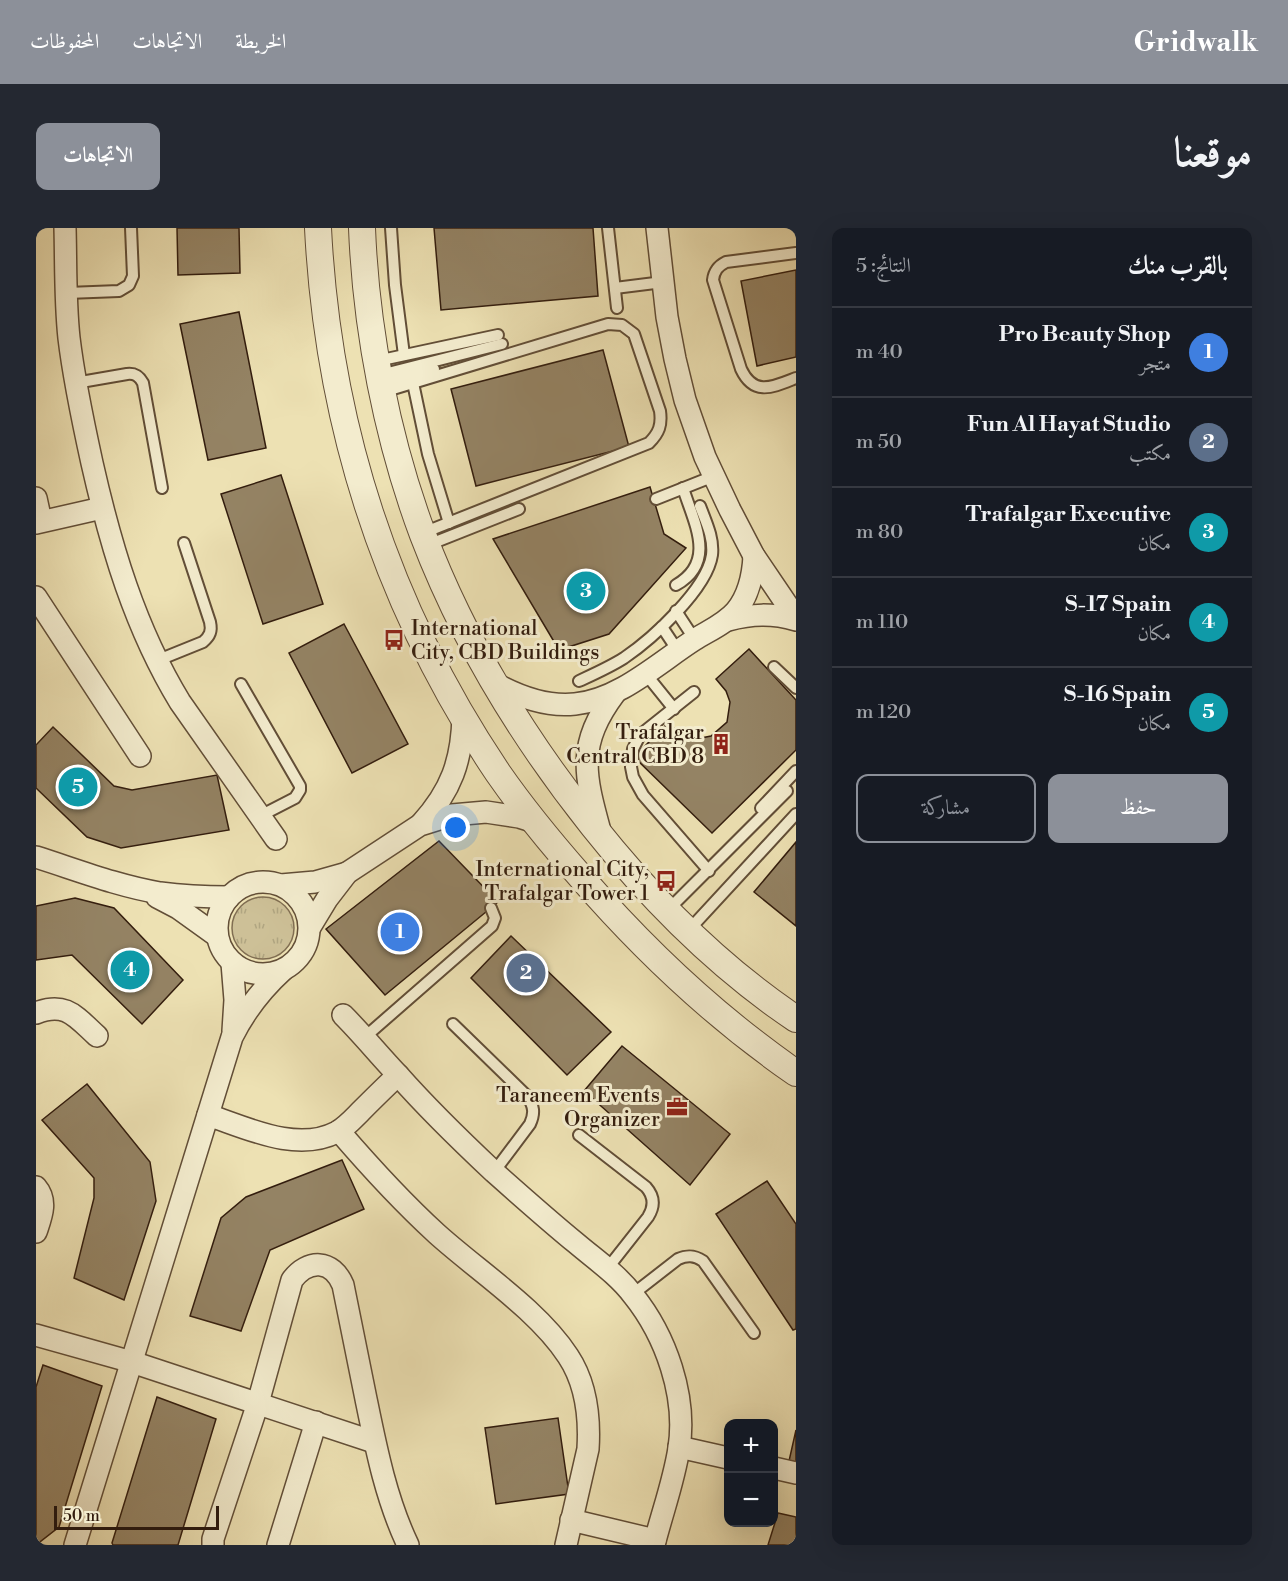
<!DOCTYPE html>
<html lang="ar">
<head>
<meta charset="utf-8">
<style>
	body { margin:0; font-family:"Libre Bodoni",Amiri,serif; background:#242831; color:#f1f3f6; direction:rtl }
	.controls { position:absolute; right:18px; bottom:18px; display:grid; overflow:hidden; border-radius:12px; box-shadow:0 6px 24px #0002 }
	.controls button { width:54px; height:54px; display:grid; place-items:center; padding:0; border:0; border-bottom:2px solid #363941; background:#171b24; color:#f1f3f6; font:30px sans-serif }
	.scale { position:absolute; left:18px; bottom:15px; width:165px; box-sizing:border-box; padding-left:6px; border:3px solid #331d0e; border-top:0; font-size:16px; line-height:21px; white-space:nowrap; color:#331d0e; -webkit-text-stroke:4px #f3ecce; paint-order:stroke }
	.you { position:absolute; left:420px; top:600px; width:21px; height:21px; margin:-15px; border:4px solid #fff; border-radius:50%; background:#1a73e8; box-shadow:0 0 0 9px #1a73e833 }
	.badge { display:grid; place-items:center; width:39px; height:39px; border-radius:50%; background:#8c9099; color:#fff; font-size:20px; font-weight:700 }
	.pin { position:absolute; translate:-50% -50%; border:3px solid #fff; box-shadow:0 2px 6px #0006 }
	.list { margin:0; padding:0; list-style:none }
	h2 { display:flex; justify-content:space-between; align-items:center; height:78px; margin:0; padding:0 24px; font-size:26px }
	h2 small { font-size:20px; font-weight:400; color:#9ea1a6 }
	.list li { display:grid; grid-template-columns:39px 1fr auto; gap:18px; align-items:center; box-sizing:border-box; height:90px; padding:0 24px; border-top:2px solid #363941 }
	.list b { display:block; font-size:22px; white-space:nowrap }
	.list p { margin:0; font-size:20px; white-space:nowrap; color:#9ea1a6 }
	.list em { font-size:20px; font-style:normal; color:#9ea1a6 }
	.actions { display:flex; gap:12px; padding:18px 24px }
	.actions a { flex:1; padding:14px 0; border:2px solid #8c9099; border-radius:12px; text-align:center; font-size:21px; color:#8c9099 }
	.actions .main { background:#8c9099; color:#fff }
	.map { position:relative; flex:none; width:760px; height:1317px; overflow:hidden; direction:ltr; border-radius:12px }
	header { display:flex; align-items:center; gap:36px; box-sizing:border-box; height:84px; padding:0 30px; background:#8c9099; color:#fff }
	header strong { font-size:28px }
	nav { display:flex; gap:33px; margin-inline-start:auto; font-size:21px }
	.intro { display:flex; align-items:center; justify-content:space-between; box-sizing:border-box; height:144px; padding:0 36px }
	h1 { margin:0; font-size:42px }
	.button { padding:15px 27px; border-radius:12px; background:#8c9099; color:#fff; font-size:21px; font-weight:700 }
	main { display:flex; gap:36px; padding:0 36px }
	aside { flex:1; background:#171b24; border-radius:12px; box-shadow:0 6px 24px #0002 }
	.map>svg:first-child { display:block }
	.grass { fill:url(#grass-tufts); stroke:#806e52; stroke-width:1.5 }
	.building { fill:#948364; stroke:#331d0e; stroke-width:1.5 }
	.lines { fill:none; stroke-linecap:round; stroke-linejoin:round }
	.service-casing { stroke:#624e37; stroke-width:14 }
	.minor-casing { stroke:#624e37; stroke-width:24 }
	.tertiary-casing { stroke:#624e37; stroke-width:28 }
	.service { stroke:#f3ecce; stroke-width:10 }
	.minor { stroke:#f3ecce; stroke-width:21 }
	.tertiary { stroke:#f3ecce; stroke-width:26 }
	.labels { text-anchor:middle; stroke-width:6; stroke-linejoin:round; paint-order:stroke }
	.poi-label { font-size:21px; fill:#331d0e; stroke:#f3ecce; text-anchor:end }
</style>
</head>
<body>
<header>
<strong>Gridwalk</strong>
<nav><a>الخريطة</a><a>الاتجاهات</a><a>المحفوظات</a></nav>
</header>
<div class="intro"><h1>موقعنا</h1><a class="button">الاتجاهات</a></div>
<main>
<aside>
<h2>بالقرب منك<small>النتائج: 5</small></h2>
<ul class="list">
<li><span class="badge" style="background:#3f7fe0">1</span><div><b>Pro Beauty Shop</b><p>متجر</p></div><em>40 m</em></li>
<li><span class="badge" style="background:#5c6f8a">2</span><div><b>Fun Al Hayat Studio</b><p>مكتب</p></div><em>50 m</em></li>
<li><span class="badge" style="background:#0f9aa8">3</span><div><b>Trafalgar Executive</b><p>مكان</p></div><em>80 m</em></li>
<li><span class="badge" style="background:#0f9aa8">4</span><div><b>S-17 Spain</b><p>مكان</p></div><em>110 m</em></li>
<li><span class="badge" style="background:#0f9aa8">5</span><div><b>S-16 Spain</b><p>مكان</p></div><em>120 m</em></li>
</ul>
<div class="actions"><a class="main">حفظ</a><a>مشاركة</a></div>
</aside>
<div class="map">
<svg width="760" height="1317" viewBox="0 0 760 1317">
	<defs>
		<pattern id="grass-tufts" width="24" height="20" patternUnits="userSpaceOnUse" patternTransform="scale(1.5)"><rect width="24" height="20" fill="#cdc097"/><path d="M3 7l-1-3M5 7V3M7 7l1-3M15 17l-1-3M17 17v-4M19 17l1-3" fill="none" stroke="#b0a581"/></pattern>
	</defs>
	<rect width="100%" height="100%" fill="#ede1b3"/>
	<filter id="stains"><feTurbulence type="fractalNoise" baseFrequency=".00333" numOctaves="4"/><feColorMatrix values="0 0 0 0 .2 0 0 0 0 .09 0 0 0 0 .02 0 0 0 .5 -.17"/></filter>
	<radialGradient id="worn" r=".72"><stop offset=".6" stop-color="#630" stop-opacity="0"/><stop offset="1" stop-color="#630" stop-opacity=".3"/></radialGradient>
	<!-- grass -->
	<circle class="grass" cx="227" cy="700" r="31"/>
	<!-- building -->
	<g class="building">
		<polygon points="141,0 203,0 204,45 142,47"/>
		<polygon points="398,0 557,0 562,68 405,82"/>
		<polygon points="760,42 760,129 721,138 705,53"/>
		<polygon points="203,84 230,220 172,232 144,96"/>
		<polygon points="567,122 593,219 440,258 415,161"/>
		<polygon points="245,247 287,376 227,396 185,266"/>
		<polygon points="614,259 628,306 650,320 573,406 523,422 457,311"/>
		<polygon points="308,396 372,516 316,545 253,425"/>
		<polygon points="713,421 760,472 760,522 676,605 598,529 631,496 649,507 665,510 675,508 691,494 694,474 690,463 680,451"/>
		<polygon points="17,499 78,558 96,562 181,547 193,602 85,620 51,609 0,560 0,517"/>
		<polygon points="403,613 462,674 349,767 290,701"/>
		<polygon points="760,614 760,698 718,664"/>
		<polygon points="39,670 78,680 147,752 106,796 36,727 0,732 0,678"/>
		<polygon points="475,708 575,804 531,847 435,750"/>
		<polygon points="586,818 694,906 654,957 548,863"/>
		<polygon points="51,856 114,934 120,973 88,1072 38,1050 58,970 58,950 6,892"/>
		<polygon points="306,932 328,981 234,1022 205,1103 154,1088 185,990 210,969"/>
		<polygon points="731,953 760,996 760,1101 757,1102 680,986"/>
		<polygon points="7,1137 66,1158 23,1299 0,1317 0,1159"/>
		<polygon points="121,1169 180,1191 142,1317 77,1317 76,1315"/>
		<polygon points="522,1190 533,1266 460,1276 449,1200"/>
		<polygon points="760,1202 760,1234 753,1233"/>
		<polygon points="742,1285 760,1289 760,1317 732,1317"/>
	</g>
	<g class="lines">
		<defs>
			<g id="service">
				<polyline points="355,0 359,57 368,127"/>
				<polyline points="572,0 581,80"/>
				<path d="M760,25L690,34C682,38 678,43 677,52L705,141C718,169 737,159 760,150"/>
				<polyline points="579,60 627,54"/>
				<polyline points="31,65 83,63 93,57 97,48 95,0"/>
				<polyline points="341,133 462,107"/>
				<polyline points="344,147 466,116"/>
				<path d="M39,155L91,146C99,145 103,148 107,155L126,260"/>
				<polyline points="377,155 392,226 413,295"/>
				<polyline points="345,156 398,141"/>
				<path d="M347,164L572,96L586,97L598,106L624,183C626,197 623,205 613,215L387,305"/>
				<polyline points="620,271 678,248"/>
				<polyline points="392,317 483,281"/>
				<path d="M640,357C681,334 658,295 647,260"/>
				<polyline points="640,383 659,412"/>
				<polyline points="626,399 642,423"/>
				<path d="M120,433L167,414C174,408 176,403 174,394L148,315"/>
				<polyline points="738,439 760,460"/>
				<polyline points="609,445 638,481"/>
				<path d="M543,453C558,446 574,439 588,430C616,411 671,361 676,327C678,310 670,294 664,278"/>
				<polyline points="205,456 264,558 264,562 259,570 224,588"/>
				<polyline points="658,464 604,507 597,521 595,539 597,549 607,567 673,643"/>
				<polyline points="725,580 760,543"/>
				<polyline points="631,683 751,563"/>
				<polyline points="652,703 760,586"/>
				<path d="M417,796L491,868C498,878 499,885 494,896L458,944"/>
				<polyline points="329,809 456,698 459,690 455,680"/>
				<path d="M543,907L610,959C618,968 619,978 612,989L571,1041"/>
				<path d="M597,1066L642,1031C651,1027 658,1027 667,1033L718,1105"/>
			</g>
			<g id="minor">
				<path d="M29,0C30,36 29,73 33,110C38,152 47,194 56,235C75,319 99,400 144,474L240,611"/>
				<polyline points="621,0 631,89 639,131 649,172 669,229 694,282 718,328 760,390"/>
				<polyline points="0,270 5,293"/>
				<polyline points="0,295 66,280"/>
				<polyline points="0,369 104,528"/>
				<path d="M692,392C716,386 736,385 760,392"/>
				<path d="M460,456C484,469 510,479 539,476C583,472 622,435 658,412C672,403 689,396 700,383C713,367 717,348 718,328"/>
				<path d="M385,596C415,563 426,533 427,488"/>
				<path d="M564,603C548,545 541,516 579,465"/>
				<path d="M0,629C41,642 82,658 124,665C147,668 170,669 193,669"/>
				<circle cx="227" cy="700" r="46"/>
				<polyline points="245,657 279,654 311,645"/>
				<polyline points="121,669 142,680 181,708"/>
				<polyline points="274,699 291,671 311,645 384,597 416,587 450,584 483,589 499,594"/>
				<polyline points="196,735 199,772 197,803"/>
				<path d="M0,785C30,773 40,789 61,808"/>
				<path d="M307,787C326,806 343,827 362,847C392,881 425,913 458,944C485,968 512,992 540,1015C560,1032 582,1047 597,1067C630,1108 651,1168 643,1220C638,1253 626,1285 618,1317"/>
				<path d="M172,887C211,900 261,925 301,904C310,899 318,890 325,883C337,871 349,859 362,847"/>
				<path d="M303,903C334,939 366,974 401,1006C442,1043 502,1082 532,1128C550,1155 554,1189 552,1221L530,1317"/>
				<path d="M0,959C12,973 5,989 0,1004"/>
				<polyline points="0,1107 96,1134 338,1214"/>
				<polyline points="643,1219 692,1230"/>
				<polyline points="738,1240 760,1245"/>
				<polyline points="535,1292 619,1312"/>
				<path d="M39,1317L196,809C209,783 225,762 247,742"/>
				<path d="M177,1317V1311L222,1175L256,1052C272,1031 296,1031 307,1057C315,1095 322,1133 330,1171C340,1220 350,1271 372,1317"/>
				<polyline points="242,1317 280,1194"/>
			</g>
			<g id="tertiary">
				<path d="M282,0C292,199 351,380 462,545C487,581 515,615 544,648C608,722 679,789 760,845"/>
				<path d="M326,0C330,102 351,211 387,307C427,412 487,510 557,598C615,671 681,738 760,791"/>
			</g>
		</defs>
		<!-- service casing -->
		<use href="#service" class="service-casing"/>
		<!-- minor casing -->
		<use href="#minor" class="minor-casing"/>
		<!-- tertiary casing -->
		<use href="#tertiary" class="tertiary-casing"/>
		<!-- service -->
		<use href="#service" class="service"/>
		<!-- minor -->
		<use href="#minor" class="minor"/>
		<!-- tertiary -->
		<use href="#tertiary" class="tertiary"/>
	</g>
	<!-- icons -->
	<defs>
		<symbol id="bus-bare" viewBox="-9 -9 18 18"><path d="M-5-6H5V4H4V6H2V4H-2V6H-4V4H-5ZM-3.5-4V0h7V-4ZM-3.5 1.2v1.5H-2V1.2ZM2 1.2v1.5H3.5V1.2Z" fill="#8f2418" stroke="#f3ecce" stroke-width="2.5" paint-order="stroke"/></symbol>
		<symbol id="building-bare" viewBox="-9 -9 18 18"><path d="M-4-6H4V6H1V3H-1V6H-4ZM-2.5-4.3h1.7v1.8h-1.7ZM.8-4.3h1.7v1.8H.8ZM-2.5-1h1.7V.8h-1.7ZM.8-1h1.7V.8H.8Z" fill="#8f2418" stroke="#f3ecce" stroke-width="2.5" paint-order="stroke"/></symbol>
		<symbol id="office-bare" viewBox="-9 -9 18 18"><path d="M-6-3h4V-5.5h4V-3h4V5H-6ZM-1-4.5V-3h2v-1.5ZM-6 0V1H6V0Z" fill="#8f2418" stroke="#f3ecce" stroke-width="2.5" paint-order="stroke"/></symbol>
	</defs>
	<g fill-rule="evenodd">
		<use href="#bus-bare" x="343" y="397" width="30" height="30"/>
		<use href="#building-bare" x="670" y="501" width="30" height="30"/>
		<use href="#bus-bare" x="615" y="638" width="30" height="30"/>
		<use href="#office-bare" x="626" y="864" width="30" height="30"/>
	</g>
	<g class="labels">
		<!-- poi labels -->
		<g class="poi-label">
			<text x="375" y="407" text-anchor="start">International<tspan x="375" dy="24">City, CBD Buildings</tspan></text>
			<text x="668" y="511">Trafalgar<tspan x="668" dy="24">Central CBD 8</tspan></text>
			<text x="613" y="648">International City,<tspan x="613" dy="24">Trafalgar Tower 1</tspan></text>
			<text x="624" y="874">Taraneem Events<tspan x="624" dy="24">Organizer</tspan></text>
		</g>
	</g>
	<rect width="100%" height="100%" filter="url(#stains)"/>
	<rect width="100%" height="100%" fill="url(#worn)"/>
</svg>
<div class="controls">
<button>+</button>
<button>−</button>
</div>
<div class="scale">50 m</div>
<div class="you"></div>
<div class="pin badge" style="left:364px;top:704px;background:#3f7fe0">1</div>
<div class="pin badge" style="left:490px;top:745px;background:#5c6f8a">2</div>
<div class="pin badge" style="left:550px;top:363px;background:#0f9aa8">3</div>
<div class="pin badge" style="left:94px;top:742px;background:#0f9aa8">4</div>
<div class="pin badge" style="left:42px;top:559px;background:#0f9aa8">5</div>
</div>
</main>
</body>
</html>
